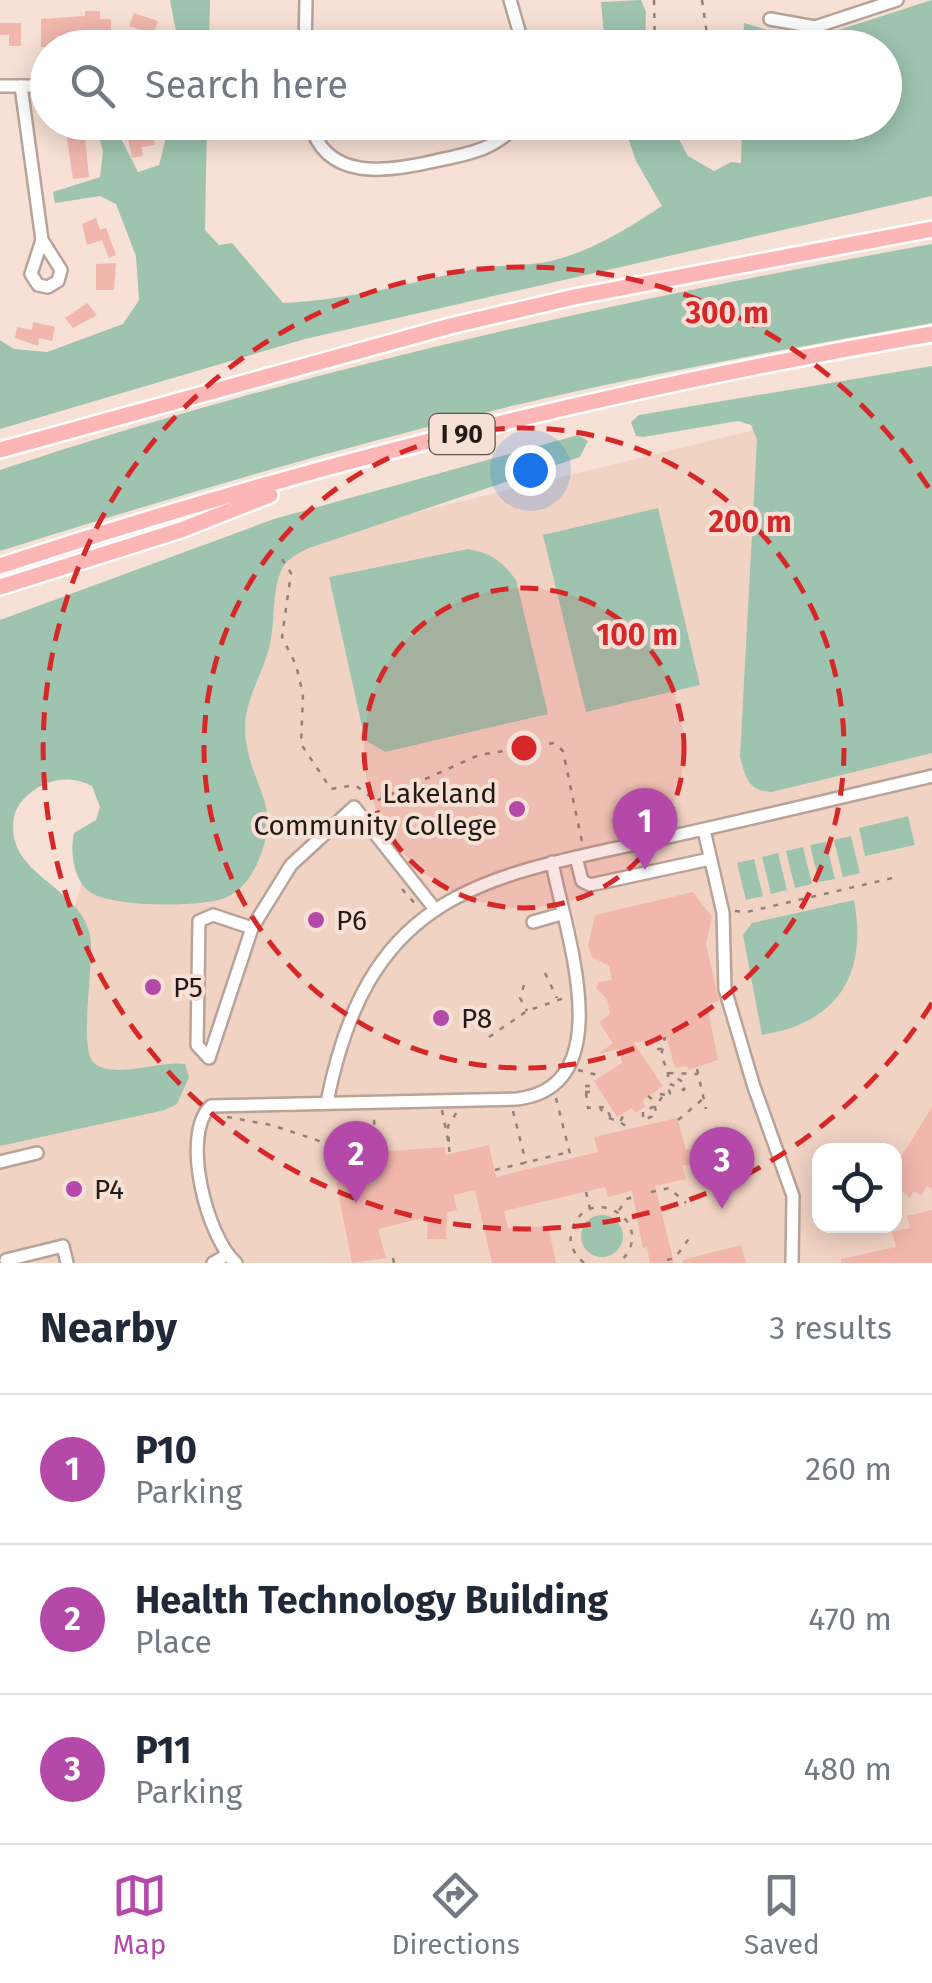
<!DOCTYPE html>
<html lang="en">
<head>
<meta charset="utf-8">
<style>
	body { margin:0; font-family:"Fira Sans",sans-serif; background:#f2f2f3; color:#1f2937 }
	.controls { position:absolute; right:30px; bottom:30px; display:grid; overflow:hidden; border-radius:20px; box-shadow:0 5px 25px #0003 }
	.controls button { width:90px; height:90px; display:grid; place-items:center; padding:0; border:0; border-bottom:2px solid #e0e1e3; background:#fff; color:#1f2937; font:50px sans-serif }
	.you { position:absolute; left:530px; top:470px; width:35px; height:35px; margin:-25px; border:8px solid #fff; border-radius:50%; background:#1a73e8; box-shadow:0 0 0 15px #1a73e833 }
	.badge { display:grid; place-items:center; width:65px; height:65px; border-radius:50%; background:#b549a9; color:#fff; font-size:32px; font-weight:700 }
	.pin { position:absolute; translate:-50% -82px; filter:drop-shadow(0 2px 5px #0008) }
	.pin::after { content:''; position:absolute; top:52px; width:35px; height:30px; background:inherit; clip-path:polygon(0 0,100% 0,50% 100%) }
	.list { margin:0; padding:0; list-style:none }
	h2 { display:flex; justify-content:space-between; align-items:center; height:130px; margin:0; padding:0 40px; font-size:42px }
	h2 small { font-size:32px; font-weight:400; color:#747a83 }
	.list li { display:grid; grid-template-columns:65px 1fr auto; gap:30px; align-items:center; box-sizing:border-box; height:150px; padding:0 40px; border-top:2px solid #e0e1e3 }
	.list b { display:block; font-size:38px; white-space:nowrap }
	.list p { margin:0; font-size:32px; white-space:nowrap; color:#747a83 }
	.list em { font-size:32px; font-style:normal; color:#747a83 }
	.icon { flex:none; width:55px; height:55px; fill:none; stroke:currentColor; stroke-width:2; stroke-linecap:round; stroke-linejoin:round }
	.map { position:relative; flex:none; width:932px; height:1263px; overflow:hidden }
	.search { position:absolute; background:#fff; box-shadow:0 5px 25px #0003; left:30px; right:30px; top:30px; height:110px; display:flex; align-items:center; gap:25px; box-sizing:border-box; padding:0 35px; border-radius:55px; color:#747a83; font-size:38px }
	.sheet { height:580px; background:#fff }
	nav { display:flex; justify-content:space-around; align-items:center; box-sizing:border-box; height:140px; border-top:2px solid #e0e1e3; background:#fff; font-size:28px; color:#747a83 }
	nav a { display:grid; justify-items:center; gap:5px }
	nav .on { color:#b549a9 }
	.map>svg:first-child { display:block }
	.built { fill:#f1d3c4; fill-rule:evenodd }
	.green { fill:#9ec4af }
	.building { fill:#f1b7ad }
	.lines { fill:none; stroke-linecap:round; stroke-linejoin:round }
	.minor-casing { stroke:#b9a398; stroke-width:16 }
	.highway-casing { stroke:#fff; stroke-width:20 }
	.path { stroke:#918179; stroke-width:2.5; stroke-dasharray:5 8; stroke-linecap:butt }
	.minor { stroke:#fff; stroke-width:11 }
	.highway { stroke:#fcb6b5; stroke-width:15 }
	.ring { fill:none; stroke:#d62828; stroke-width:5; stroke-dasharray:18 12 }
	.poi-dot { fill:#b549a9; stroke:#f7e0d5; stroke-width:4 }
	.labels { text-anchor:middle; stroke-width:8; stroke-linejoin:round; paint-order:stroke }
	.shield { fill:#f7e0d5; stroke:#62554f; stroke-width:2.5 }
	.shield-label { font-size:25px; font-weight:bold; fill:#221a16 }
	.poi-label { font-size:28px; fill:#221a16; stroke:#f7e0d5; text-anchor:start }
	.centre { fill:#d62828; stroke:#f7e0d5; stroke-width:5 }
	.ring-label { font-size:30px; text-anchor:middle; font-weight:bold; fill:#d62828; stroke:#f7e0d5; stroke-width:8; stroke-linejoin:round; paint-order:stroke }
</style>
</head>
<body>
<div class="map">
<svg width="932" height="1263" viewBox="0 0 932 1263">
	<rect width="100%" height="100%" fill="#f7e0d5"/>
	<!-- built -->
	<path class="built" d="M932,387V1263H0V944L74,909L131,709L253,552ZM820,1150H894V1226H820Z"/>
	<!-- green -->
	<g class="green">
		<polygon points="170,0 210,0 209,47 179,47"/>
		<polygon points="641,0 646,12 645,47 605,47 601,2"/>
		<path d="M932,0V196L305,339L0,429V340L14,349L47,352L123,324L139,300L136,256L116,204L100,196L55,203L53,192L100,177L103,151L95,123H113L138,172L159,165L167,134L165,123H207L205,230L219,245L232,243L283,303C349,300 410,283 474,269C499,264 526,267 551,261C592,251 627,229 662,206L636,161L623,123H670L688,156L714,171L731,162L741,163L742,123L884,122V48L743,47L744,23L804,41Z"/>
		<path d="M932,244V323C803,346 674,369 546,398C362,440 180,495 0,551V470C305,369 616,301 932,244Z"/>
		<path d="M932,366V753L772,792C748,791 746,778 740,757L757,440L751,425L738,421L643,437L636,436L631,422L639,415Z"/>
		<path d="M578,435L588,441L580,457L309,548C297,554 286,559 281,571C272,592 275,617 271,639C265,675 240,701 246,741C254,793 283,806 257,864C251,877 241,891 227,897C205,908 105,908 87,890C73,876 70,852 74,833L96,820L100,807L92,786C79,779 62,777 48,783C34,788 20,799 15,813C0,875 80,884 90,935C95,962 78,1049 94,1063C114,1080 160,1060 185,1064L189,1077L177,1104L165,1110L0,1146V620L274,519Z"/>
		<polygon points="658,508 700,685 586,712 543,535"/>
		<path d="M468,549C491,553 502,561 516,580L548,714L385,752L365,740L329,577Z"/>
		<polygon points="908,816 915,845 865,856 859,828"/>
		<polygon points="851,836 860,873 843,877 834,840"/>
		<polygon points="826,842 835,879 819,882 810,845"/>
		<polygon points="803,847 812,884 795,888 786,851"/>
		<polygon points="778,853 787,890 771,894 762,857"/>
		<polygon points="754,859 763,896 746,900 737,863"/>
		<path d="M854,900C868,974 838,1023 762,1035L743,935L752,923Z"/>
		<circle cx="602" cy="1236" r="21"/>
	</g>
	<!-- building -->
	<g class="building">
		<polygon points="85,11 100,11 100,19 111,19 111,38 57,36 56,47 41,47 41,19 85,16"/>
		<polygon points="134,13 158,21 150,45 138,40 142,30 129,26"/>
		<polygon points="0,23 21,23 21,46 9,46 9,35 0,35"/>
		<polygon points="71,122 96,122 98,135 85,137 89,177 73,179 65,126"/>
		<polygon points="152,129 155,145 141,147 143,156 132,158 127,134"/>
		<polygon points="96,218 100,230 106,228 116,255 109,258 102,240 87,245 82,224"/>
		<polygon points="116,263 114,290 96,290 96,264"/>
		<polygon points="87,303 97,315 73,328 65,318"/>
		<polygon points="33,322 55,327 52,341 39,338 38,346 15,338 17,327 32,330"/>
		<polygon points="693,892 712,917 706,944 719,1001 707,1004 718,1060 688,1070 687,1066 675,1068 666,1036 634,1043 663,1086 643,1100 645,1107 635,1113 632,1108 617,1117 594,1081 622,1063 619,1049 598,1054 613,1043 599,1022 610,1014 607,999 596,988 599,982 612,980 609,966 592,957 588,946 595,915"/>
		<polygon points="932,1107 932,1189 927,1186 921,1196 914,1191 910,1198 894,1185 894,1168"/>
		<polygon points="677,1118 686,1150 697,1147 701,1161 682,1166 686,1179 655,1186 674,1263 650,1263 647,1247 643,1248 632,1191 608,1197 605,1187 504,1211 508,1228 548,1226 556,1263 492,1263 475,1190 454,1195 457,1210 447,1212 446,1239 427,1239 428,1217 378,1229 386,1258 352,1263 336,1182 382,1170 380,1152 445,1147 445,1155 489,1145 496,1177 598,1152 594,1137"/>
		<polygon points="932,1210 932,1263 841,1263 841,1259 896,1247 892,1232 910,1228 907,1216"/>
		<polygon points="741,1245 746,1263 683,1263 683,1260"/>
	</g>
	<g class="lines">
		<defs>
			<g id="minor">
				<polyline points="510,0 524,48"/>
				<polyline points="770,19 815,27 897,0"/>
				<polyline points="305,48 306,0"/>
				<polyline points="0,86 48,86"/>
				<polyline points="21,86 42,240"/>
				<path d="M310,122C325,182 388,172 435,161C467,154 497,150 518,122"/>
				<polygon points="42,240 61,270 58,281 48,287 38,285 31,274"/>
				<polyline points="704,830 723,913 725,989 754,1087 793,1196 792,1263"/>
				<polyline points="576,857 582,881 590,885 710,859"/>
				<polyline points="533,922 561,914"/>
				<polyline points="252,928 213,915 199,921 197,1045 209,1058 252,928 291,865 354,807 434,908"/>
				<path d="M327,1102C370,886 485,877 673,836C760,817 846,796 932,776"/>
				<polyline points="0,1162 37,1153"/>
				<polyline points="6,1260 63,1246 67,1263"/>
				<polyline points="213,1263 227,1255"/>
				<path d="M236,1263C207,1238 180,1134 211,1106L517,1099C623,1086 564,929 552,862"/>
			</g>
			<g id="highway">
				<polyline points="0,450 450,326 574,297 932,229"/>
				<path d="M0,566C304,466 617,388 932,334"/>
				<polyline points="0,587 181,530 270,495"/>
			</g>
		</defs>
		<!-- minor casing -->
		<use href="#minor" class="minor-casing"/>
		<!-- highway casing -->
		<use href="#highway" class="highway-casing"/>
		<!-- path -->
		<g class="path">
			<polyline points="654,0 655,48"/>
			<polyline points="702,0 709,48"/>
			<polyline points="282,559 291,573 282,637 296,665 303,694 301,744 331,789 355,785 376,801 479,755 554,743 563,751 583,847"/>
			<polyline points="402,889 418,907"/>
			<polyline points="735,911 747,912 897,877"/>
			<polyline points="545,973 557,998"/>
			<polyline points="524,985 520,998 527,1011"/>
			<polyline points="489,1037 527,1011 567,997"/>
			<polyline points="662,1049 656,1049 652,1041 665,1038 661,1056 669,1073 698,1074"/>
			<polyline points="697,1069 706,1109"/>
			<polyline points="578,1070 601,1076"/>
			<polyline points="668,1072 668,1083 684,1090 685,1083 671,1075"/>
			<rect x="585" y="1086" width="6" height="6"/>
			<polyline points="586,1093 588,1108 606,1107 610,1116 600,1109"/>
			<polyline points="660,1094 671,1096 667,1084"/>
			<polyline points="648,1096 657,1103"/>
			<polyline points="556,1098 571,1158"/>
			<polyline points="655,1106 656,1115 643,1120 643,1111 656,1106 662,1097"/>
			<polyline points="442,1110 449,1145 448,1126 457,1112"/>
			<polyline points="513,1111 526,1163"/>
			<polyline points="227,1117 271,1125 317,1140 375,1173 374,1114"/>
			<polyline points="609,1118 620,1122 625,1112"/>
			<polyline points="678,1120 703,1099"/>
			<polyline points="621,1123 628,1127"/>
			<polyline points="449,1147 450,1158"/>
			<polyline points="495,1170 569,1152"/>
			<polyline points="586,1192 590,1209"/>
			<polyline points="651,1192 669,1188 686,1203"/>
			<polyline points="619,1210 627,1199 638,1195"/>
			<polyline points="393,1258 394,1263"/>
			<polyline points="667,1260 675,1258 693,1233"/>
			<path d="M584,1263C573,1253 567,1242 573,1227C591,1181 661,1224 619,1263"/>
		</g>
		<!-- minor -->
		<use href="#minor" class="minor"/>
		<!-- highway -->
		<use href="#highway" class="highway"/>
	</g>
	<!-- distance rings -->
	<circle cx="524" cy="748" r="160" fill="#d62828" fill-opacity=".12"/>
	<g class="ring">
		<circle cx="524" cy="748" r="160"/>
		<circle cx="524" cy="748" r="320"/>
		<path d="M932 1003A481 481 0 1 1 932 493"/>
	</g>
	<!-- markers -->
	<g class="poi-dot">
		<circle cx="517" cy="809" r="10"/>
		<circle cx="316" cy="920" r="10"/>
		<circle cx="153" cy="987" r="10"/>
		<circle cx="441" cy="1018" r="10"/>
		<circle cx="74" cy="1189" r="10"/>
	</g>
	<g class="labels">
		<!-- shield labels -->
		<rect class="shield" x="429.5" y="414" width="65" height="40" rx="8"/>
		<g class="shield-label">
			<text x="462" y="443">I 90</text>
		</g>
		<!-- poi labels -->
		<g class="poi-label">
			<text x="497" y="803" text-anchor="end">Lakeland<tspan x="497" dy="32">Community College</tspan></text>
			<text x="336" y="930">P6</text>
			<text x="173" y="997">P5</text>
			<text x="461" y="1028">P8</text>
			<text x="94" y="1199">P4</text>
		</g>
	</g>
	<circle cx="524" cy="748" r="15" class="centre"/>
	<g class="ring-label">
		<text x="727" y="323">300 m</text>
		<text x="750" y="532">200 m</text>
		<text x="637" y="645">100 m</text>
	</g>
</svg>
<div class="controls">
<button><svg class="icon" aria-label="locate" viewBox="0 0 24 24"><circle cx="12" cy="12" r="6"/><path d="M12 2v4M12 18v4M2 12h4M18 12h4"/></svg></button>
</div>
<div class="you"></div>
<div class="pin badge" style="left:645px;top:870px">1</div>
<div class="pin badge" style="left:356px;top:1203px">2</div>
<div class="pin badge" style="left:722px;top:1209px">3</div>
<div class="search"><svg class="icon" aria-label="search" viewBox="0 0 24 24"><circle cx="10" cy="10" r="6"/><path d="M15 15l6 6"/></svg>Search here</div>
</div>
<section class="sheet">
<h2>Nearby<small>3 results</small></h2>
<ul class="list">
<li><span class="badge">1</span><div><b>P10</b><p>Parking</p></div><em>260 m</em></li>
<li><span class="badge">2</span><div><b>Health Technology Building</b><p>Place</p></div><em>470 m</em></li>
<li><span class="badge">3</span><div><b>P11</b><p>Parking</p></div><em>480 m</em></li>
</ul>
</section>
<nav>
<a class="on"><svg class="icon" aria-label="map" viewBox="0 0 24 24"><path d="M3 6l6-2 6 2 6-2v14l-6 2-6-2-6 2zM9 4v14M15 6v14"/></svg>Map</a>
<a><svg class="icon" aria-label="directions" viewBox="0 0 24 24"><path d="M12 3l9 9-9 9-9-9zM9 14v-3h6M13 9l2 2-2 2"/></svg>Directions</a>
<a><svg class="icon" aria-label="saved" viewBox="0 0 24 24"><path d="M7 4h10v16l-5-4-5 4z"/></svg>Saved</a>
</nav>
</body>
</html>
